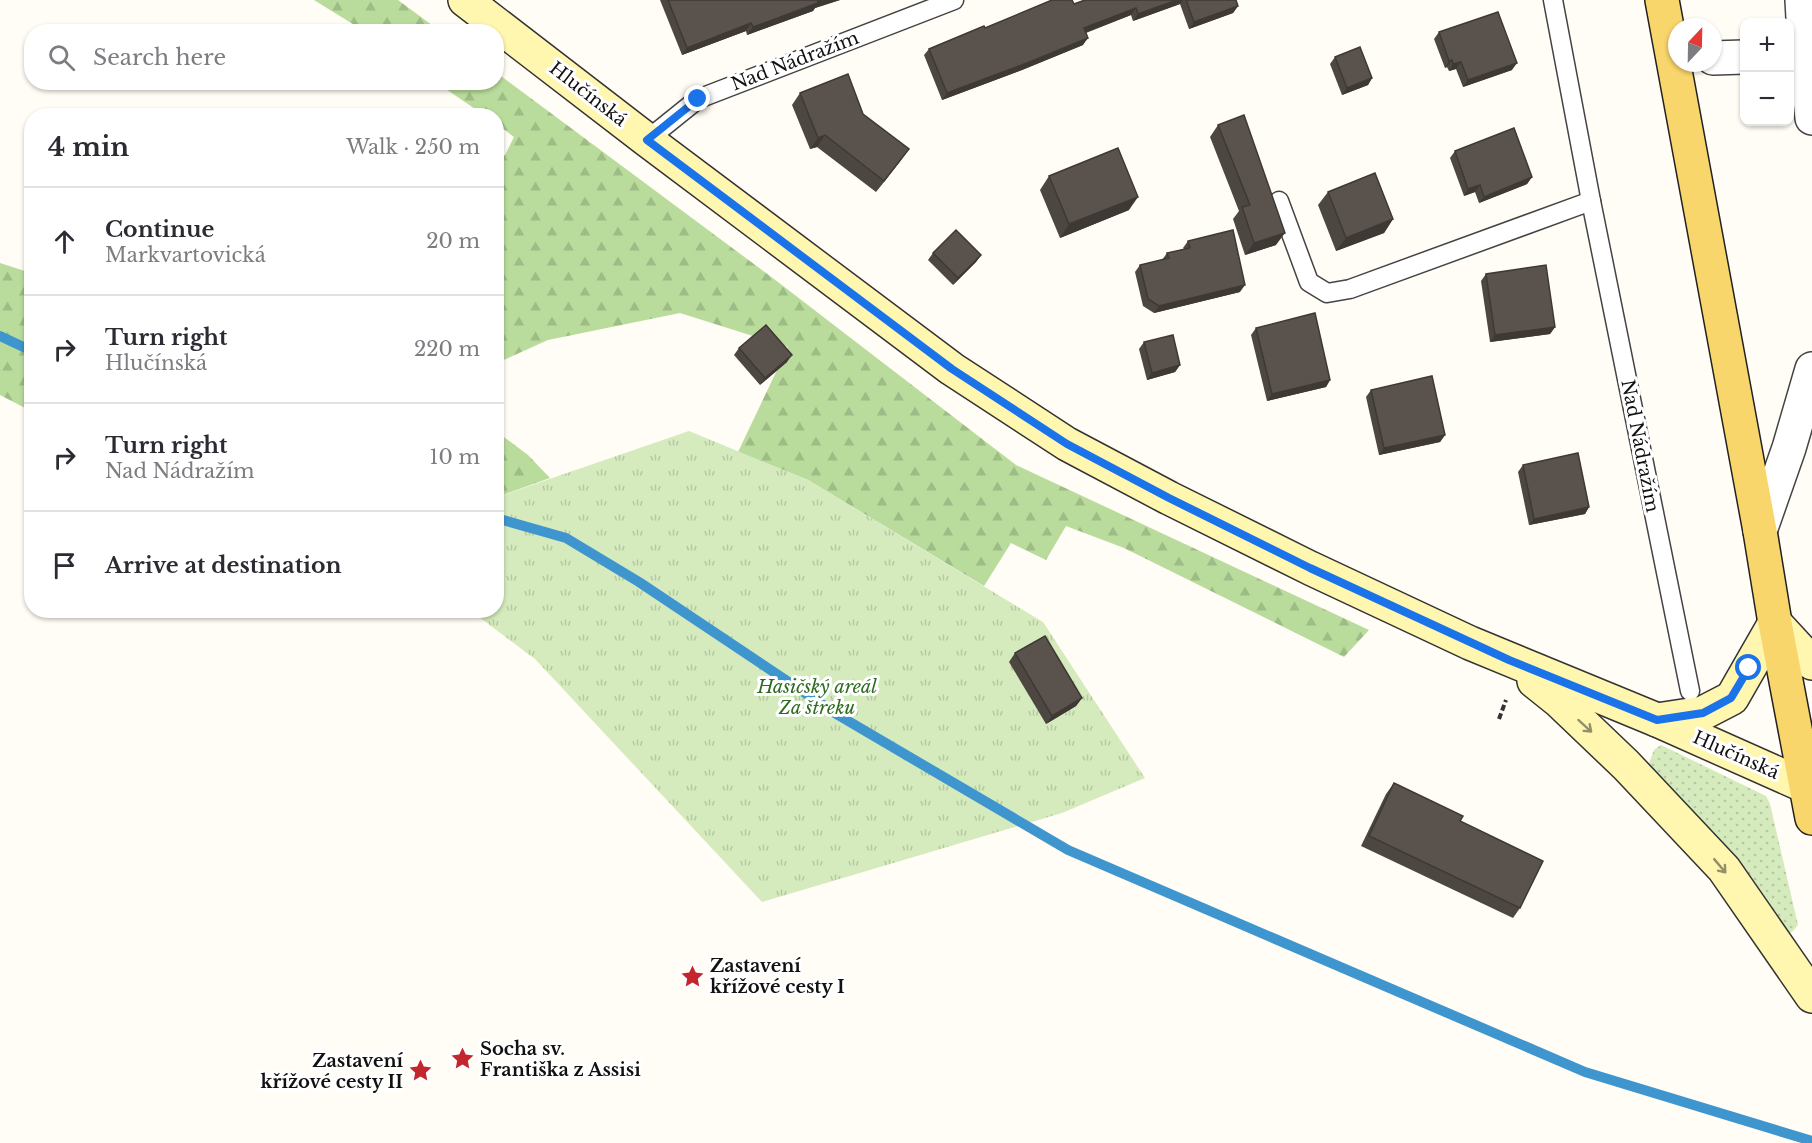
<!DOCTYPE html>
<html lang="en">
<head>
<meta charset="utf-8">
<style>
	body { margin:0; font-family:"Libre Baskerville",serif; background:#f2f2f3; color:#2b2b33 }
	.controls { position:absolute; right:18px; top:18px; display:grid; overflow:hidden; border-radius:12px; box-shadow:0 2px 4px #0004 }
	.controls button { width:54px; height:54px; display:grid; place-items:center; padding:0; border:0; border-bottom:2px solid #e1e1e2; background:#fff; color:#2b2b33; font:30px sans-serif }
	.compass { position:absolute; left:1668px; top:18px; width:54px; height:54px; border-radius:50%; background:#fff; box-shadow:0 2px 4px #0004; rotate:22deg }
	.stop { position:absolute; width:18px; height:18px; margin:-14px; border:4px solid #1a73e8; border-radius:50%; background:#fff }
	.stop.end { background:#1a73e8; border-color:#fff; box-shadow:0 2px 6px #0008 }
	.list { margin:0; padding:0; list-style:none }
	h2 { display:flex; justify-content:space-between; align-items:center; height:78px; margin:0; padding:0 24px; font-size:26px }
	h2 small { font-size:20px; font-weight:400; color:#7c7c81 }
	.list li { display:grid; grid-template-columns:39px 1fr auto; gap:18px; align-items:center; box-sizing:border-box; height:108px; padding:0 24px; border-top:2px solid #e1e1e2 }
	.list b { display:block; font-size:22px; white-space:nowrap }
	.list p { margin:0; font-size:20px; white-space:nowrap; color:#7c7c81 }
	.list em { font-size:20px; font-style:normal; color:#7c7c81 }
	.icon { flex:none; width:33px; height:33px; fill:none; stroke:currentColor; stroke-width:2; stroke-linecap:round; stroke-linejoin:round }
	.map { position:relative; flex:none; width:1812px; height:1143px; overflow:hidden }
	.search { position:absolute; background:#fff; box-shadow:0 2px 4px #0004; left:24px; top:24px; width:480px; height:66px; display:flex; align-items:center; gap:15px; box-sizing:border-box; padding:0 21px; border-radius:24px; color:#7c7c81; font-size:22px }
	.panel { position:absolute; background:#fff; box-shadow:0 2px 4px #0004; left:24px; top:108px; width:480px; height:510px; border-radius:24px }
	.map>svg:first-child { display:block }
	.grass { fill:url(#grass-dots) }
	.forest { fill:url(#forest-firs) }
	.park { fill:url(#park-tufts) }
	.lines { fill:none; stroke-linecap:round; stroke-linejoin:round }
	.stream { stroke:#3f96cf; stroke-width:10 }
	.lane-casing { stroke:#444; stroke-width:21 }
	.street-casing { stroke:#444; stroke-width:36 }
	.secondary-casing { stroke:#333; stroke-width:36 }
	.primary-casing { stroke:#222; stroke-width:36 }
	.path { stroke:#333; stroke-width:4; stroke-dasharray:6 3; stroke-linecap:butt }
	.lane { stroke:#fff; stroke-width:18 }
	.street { stroke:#fff; stroke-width:33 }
	.secondary { stroke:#fff6b0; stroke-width:33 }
	.primary { stroke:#f9d66b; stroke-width:33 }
	.wall { fill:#4d4742 }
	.shaded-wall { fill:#3f3936 }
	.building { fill:#5a524d; stroke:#3f3936; stroke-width:1.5 }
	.oneway { stroke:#948f68 }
	.route { stroke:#1a73e8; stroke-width:8 }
	.labels { text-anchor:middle; stroke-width:6; stroke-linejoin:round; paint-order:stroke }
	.street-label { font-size:18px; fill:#111; stroke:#fff }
	.park-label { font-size:18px; font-style:italic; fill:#2f6b1f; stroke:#fff }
	.poi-label { font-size:18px; font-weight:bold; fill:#111; stroke:#fff; text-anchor:start }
</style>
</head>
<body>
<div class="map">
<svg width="1812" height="1143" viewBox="0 0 1812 1143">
	<defs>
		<pattern id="grass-dots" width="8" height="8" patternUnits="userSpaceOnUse" patternTransform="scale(1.5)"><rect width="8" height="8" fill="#d5ebbd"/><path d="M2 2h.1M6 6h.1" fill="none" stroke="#b6c8a1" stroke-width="1.8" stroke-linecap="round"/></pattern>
		<pattern id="forest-firs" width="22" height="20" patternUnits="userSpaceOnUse" patternTransform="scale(1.5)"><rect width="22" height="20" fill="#b9dc9c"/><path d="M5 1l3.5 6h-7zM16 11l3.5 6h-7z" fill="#9ebc85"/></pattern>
		<pattern id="park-tufts" width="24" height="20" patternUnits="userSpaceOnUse" patternTransform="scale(1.5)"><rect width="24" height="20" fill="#d5ebbd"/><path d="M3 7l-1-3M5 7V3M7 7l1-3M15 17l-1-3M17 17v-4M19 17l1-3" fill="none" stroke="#b6c8a1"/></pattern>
	</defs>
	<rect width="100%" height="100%" fill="#fffdf5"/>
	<!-- grass -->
	<polygon class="grass" points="1661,745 1766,796 1770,804 1798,925 1793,931 1788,934 1648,766 1654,750"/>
	<!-- forest -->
	<g class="forest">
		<polygon points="314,0 398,0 440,31 364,31"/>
		<polygon points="497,73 774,279 1016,465 1369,630 1344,657 1124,548 1066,526 1046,560 1011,543 984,586 808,480 738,452 788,347 680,313 548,340 497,363 497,159 505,155 514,137 497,124 496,116 484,115 437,83 496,82"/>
		<polygon points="0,263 31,273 31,411 0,395"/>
		<polygon points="496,431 528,455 550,478 497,497"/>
	</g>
	<!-- park -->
	<polygon class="park" points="689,431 808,480 1043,622 1145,778 1062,813 762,902 535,659 471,611 496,610 497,497"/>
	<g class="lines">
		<!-- stream -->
		<g class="stream">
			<polyline points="0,336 32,351"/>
			<polyline points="496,518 566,538 639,582 838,715 1068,850 1585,1072 1812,1141"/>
		</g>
		<defs>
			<g id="lane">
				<polyline points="1553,0 1591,201 1690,691"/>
				<polyline points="647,140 698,99 954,0"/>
				<polyline points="1279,201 1309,282 1327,293 1350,289 1591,201"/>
			</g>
			<g id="street">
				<polyline points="1802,0 1805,54 1812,118"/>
				<polyline points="1713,58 1744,57"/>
				<polyline points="1760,531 1789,448 1812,369"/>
			</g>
			<g id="secondary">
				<polyline points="465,0 647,140 952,369 1067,444 1169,498 1310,568 1470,643 1657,720 1812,789"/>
				<polyline points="1534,681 1559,701 1626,765 1724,869 1812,996"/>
				<polyline points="1657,720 1703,713 1732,698 1775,623 1812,663"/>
			</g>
			<polyline id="primary" points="1662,0 1760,531 1775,623 1812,818"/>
		</defs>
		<!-- lane casing -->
		<use href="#lane" class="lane-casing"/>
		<!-- street casing -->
		<use href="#street" class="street-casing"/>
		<!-- secondary casing -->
		<use href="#secondary" class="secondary-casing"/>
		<!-- primary casing -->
		<use href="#primary" class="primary-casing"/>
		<!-- path -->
		<polyline class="path" points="1499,719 1506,700"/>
		<!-- lane -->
		<use href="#lane" class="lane"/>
		<!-- street -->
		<use href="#street" class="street"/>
		<!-- secondary -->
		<use href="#secondary" class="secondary"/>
		<!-- primary -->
		<use href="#primary" class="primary"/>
	</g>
	<!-- wall -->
	<g class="wall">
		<polygon points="660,0 840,0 815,8 813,11 747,35 746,31 682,55"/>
		<polygon points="1085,0 1236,0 1238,6 1233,13 1189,29 1180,4 1133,21 1131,15 1086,33 1083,45 1022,70 942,100 924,55 929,49 985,28 1074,4"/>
		<polygon points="1439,32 1512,70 1463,87 1456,69 1449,71 1447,67 1445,68 1434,39"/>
		<polygon points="1335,57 1372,78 1368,85 1342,95 1330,64"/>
		<polygon points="800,93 863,114 901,160 876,192 817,147 810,149 792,105"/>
		<polygon points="1218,125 1276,245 1245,255 1233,219 1239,211 1210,137"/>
		<polygon points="1455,151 1532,177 1527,184 1479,203 1475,192 1464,196 1450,158"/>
		<polygon points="1049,176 1129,210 1060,238 1040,190"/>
		<polygon points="1328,192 1393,219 1384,233 1336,251 1318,205"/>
		<polygon points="1188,241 1240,292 1154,313 1143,306 1135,272 1140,265 1162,260 1167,253 1184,249 1183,248"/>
		<polygon points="933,253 981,255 976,262 953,285 928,260"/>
		<polygon points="1486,274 1555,327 1550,334 1490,342 1481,281"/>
		<polygon points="1256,328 1330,380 1326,387 1267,401 1251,335"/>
		<polygon points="1144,342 1180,365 1175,372 1147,380 1139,349"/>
		<polygon points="739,348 787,362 760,385 734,355"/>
		<polygon points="1371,390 1445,435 1440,442 1379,455 1366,397"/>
		<polygon points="1523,465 1589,507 1585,514 1529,525 1518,472"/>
		<polygon points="1015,653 1082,698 1076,706 1046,724 1009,662"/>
		<polygon points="1394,783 1460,821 1520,908 1513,918 1361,846 1386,794"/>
	</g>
	<!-- shaded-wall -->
	<g class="shaded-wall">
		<polygon points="822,0 840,0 815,8 813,11 747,35 753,27"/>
		<polygon points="1177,0 1183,0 1180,4 1133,21 1138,14"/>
		<polygon points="1238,6 1233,13 1189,29 1194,22"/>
		<polygon points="1136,8 1131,15 1079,35 1084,28"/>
		<polygon points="751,23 746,31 682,55 687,48"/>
		<polygon points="1088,38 1083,45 1022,70 942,100 947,93"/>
		<polygon points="1452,60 1447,67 1445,68 1449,61"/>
		<polygon points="1461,62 1456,69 1449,71 1453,64"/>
		<polygon points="1517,63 1512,70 1463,87 1468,80"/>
		<polygon points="1372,78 1368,85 1342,95 1347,88"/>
		<polygon points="825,135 817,147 810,149 818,138"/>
		<polygon points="909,149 901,160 876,192 884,181"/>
		<polygon points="1532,177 1527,184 1479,203 1484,197"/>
		<polygon points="1480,185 1475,192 1464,196 1468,189"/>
		<polygon points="1138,197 1129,210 1060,238 1069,224"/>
		<polygon points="1393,219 1384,233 1336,251 1346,238"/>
		<polygon points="1285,233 1276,245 1245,255 1254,243"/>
		<polygon points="981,255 976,262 953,285 958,278"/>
		<polygon points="1245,285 1240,292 1154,313 1159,306"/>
		<polygon points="1555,327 1550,334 1490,342 1495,335"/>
		<polygon points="792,355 787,362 760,385 765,378"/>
		<polygon points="1180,365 1175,372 1147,380 1152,373"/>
		<polygon points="1330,380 1326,387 1267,401 1272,394"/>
		<polygon points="1445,435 1440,442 1379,455 1384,448"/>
		<polygon points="1589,507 1585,514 1529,525 1534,519"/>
		<polygon points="1082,698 1076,706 1046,724 1052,716"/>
	</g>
	<!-- building -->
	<g class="building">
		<polygon points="668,0 822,0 818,1 818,3 753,27 751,23 687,48"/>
		<polygon points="1052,0 1072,0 1074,4 1085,0 1177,0 1138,14 1136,8 1084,28 1088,38 1027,63 947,93 929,49 984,26 985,28"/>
		<polygon points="1186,0 1236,0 1238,6 1194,22"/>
		<polygon points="1498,12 1517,63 1468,80 1461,62 1453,64 1452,60 1449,61 1439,32"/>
		<polygon points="1360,47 1372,78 1347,88 1335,57"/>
		<polygon points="848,74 863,114 909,149 884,181 825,135 818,138 800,93"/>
		<polygon points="1244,115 1285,233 1254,243 1242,207 1250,205 1218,125"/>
		<polygon points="1514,128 1532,177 1484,197 1480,185 1468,189 1455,151"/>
		<polygon points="1118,148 1138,197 1069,224 1049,176"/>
		<polygon points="1375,173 1393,219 1346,238 1328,192"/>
		<polygon points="956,230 981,255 958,278 933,253"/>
		<polygon points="1233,230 1245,285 1159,306 1148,299 1140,265 1169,258 1167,253 1190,248 1188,241"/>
		<polygon points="1546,265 1555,327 1495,335 1486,274"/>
		<polygon points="1315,313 1330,380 1272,394 1256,328"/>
		<polygon points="766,325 792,355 765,378 739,348"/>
		<polygon points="1173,335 1180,365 1152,373 1144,342"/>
		<polygon points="1432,376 1445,435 1384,448 1371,390"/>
		<polygon points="1578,453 1589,507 1534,519 1523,465"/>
		<polygon points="1045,636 1082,698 1052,716 1015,653"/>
		<polygon points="1394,783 1463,816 1460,821 1543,861 1520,908 1369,836"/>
	</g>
	<!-- one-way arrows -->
	<defs><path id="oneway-shaft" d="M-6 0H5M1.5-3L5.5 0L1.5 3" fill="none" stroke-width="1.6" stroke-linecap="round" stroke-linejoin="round" transform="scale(1.5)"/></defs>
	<g class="oneway">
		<use href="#oneway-shaft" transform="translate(1585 726) rotate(42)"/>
		<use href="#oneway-shaft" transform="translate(1720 866) rotate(50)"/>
	</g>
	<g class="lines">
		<!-- route -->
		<polyline class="route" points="698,99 647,140 952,369 1067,444 1169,498 1310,568 1509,660 1657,720 1703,713 1731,698 1749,668"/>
	</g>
	<!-- icons -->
	<defs>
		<symbol id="sight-bare" viewBox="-9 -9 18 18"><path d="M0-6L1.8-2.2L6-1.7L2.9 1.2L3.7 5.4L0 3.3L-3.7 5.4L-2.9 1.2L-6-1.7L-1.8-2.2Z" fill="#c4262e" stroke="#fff" stroke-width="2.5" paint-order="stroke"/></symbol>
	</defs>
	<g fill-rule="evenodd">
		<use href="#sight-bare" x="676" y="960" width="33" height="33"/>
		<use href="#sight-bare" x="446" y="1042" width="33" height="33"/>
		<use href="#sight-bare" x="404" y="1054" width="33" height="33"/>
	</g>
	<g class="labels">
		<!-- street labels -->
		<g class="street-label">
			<text transform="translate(795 61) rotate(-21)" y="6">Nad Nádražím</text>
			<text transform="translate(588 94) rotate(38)" y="6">Hlučínská</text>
			<text transform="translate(1640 446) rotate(79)" y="6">Nad Nádražím</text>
			<text transform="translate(1736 755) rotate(24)" y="6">Hlučínská</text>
		</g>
		<!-- park labels -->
		<g class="park-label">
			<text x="817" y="693">Hasičský areál<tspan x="817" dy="21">Za štreku</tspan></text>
		</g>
		<!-- poi labels -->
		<g class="poi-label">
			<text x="710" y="972">Zastavení<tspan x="710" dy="21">křížové cesty I</tspan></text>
			<text x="480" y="1055">Socha sv.<tspan x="480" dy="21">Františka z Assisi</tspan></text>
			<text x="403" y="1067" text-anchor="end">Zastavení<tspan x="403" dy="21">křížové cesty II</tspan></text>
		</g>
	</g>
</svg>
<div class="controls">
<button>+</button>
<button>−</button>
</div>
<svg class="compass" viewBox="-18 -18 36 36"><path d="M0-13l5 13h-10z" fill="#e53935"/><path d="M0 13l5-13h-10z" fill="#7c7c81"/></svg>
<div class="stop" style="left:1749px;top:668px"></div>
<div class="stop end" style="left:698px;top:99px"></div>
<div class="search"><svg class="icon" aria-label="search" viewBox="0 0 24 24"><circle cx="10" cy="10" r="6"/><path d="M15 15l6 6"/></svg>Search here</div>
<section class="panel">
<h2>4 min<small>Walk · 250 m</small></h2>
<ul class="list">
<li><svg class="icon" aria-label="ahead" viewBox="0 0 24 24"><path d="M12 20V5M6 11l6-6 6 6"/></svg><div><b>Continue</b><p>Markvartovická</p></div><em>20 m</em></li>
<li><svg class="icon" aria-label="right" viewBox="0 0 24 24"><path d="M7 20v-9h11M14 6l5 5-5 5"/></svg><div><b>Turn right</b><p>Hlučínská</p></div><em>220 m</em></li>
<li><svg class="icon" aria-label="right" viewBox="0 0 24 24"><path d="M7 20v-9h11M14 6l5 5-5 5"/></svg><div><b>Turn right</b><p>Nad Nádražím</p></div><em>10 m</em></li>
<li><svg class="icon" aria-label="arrive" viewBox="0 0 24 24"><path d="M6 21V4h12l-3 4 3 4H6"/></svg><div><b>Arrive at destination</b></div></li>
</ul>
</section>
</div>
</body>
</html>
